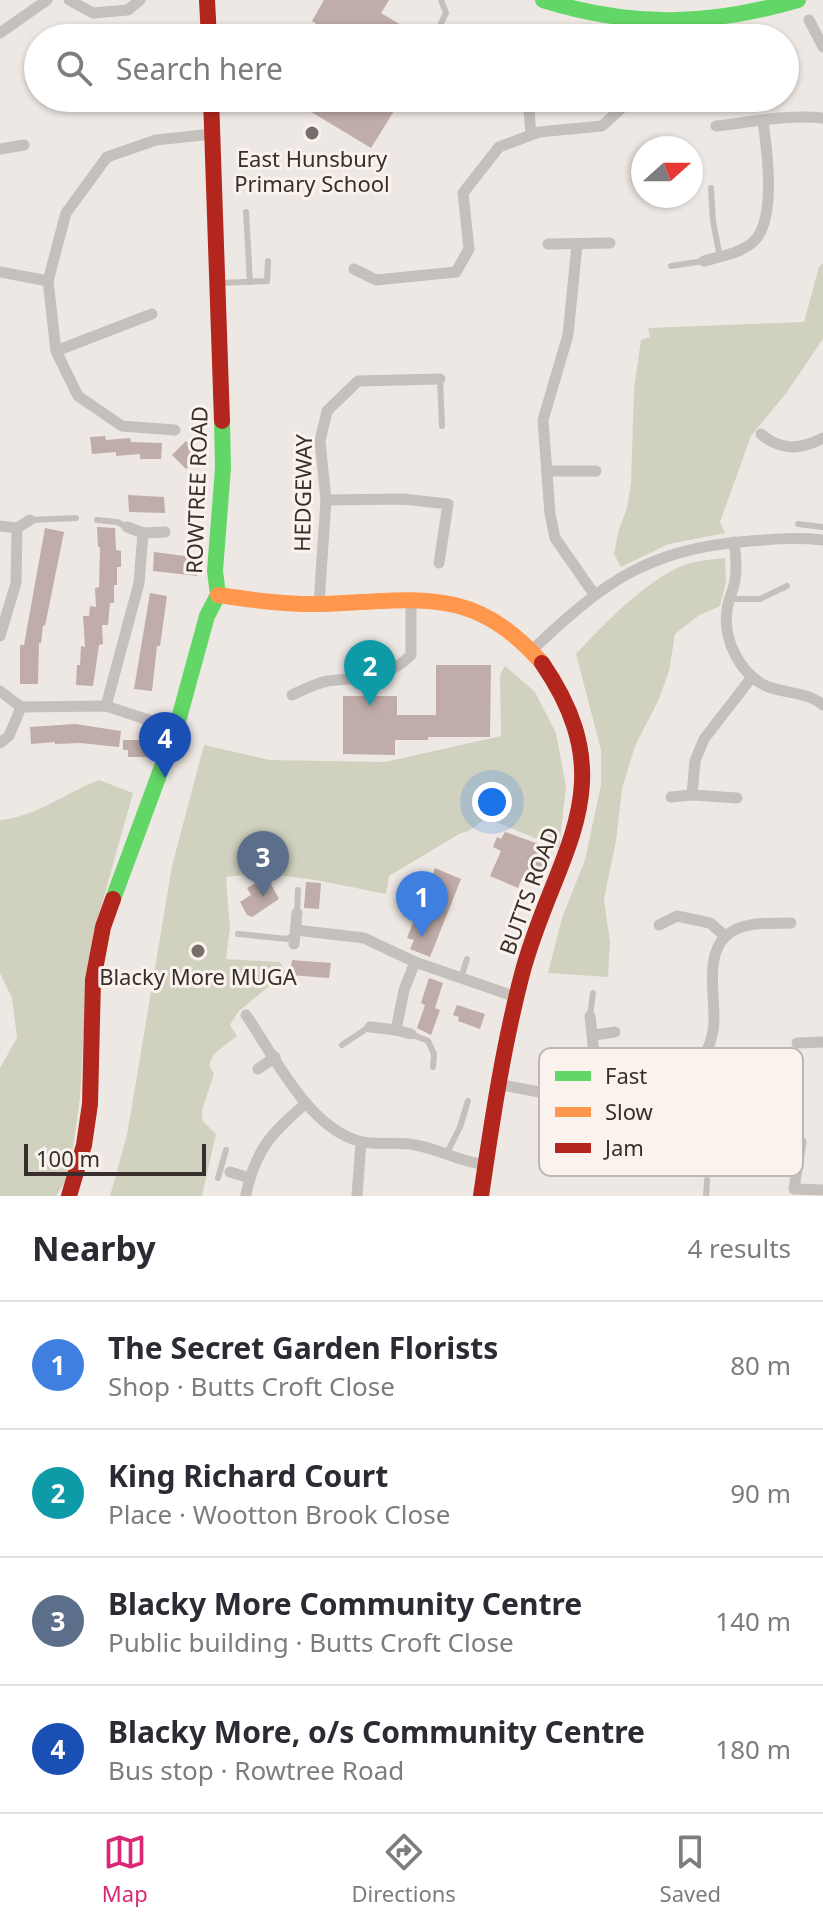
<!DOCTYPE html>
<html lang="en">
<head>
<meta charset="utf-8">
<style>
	body { margin:0; font-family:"Noto Sans",sans-serif; background:#f2f2f3; color:#2b2b33 }
	.compass { position:absolute; left:631px; top:136px; width:72px; height:72px; border-radius:50%; background:#fff; box-shadow:0 2px 6px #0004; rotate:69deg }
	.scale { position:absolute; left:24px; bottom:20px; width:182px; box-sizing:border-box; padding-left:8px; border:4px solid #382e2b; border-top:0; font-size:22px; line-height:28px; white-space:nowrap; color:#382e2b; -webkit-text-stroke:6px #f9f2ed; paint-order:stroke }
	.you { position:absolute; left:492px; top:802px; width:28px; height:28px; margin:-20px; border:6px solid #fff; border-radius:50%; background:#1a73e8; box-shadow:0 0 0 12px #1a73e833 }
	.badge { display:grid; place-items:center; width:52px; height:52px; border-radius:50%; background:#db2777; color:#fff; font-size:26px; font-weight:700 }
	.pin { position:absolute; translate:-50% -66px; filter:drop-shadow(0 2px 4px #0008) }
	.pin::after { content:''; position:absolute; top:42px; width:28px; height:24px; background:inherit; clip-path:polygon(0 0,100% 0,50% 100%) }
	.list { margin:0; padding:0; list-style:none }
	h2 { display:flex; justify-content:space-between; align-items:center; height:104px; margin:0; padding:0 32px; font-size:34px }
	h2 small { font-size:26px; font-weight:400; color:#7c7c81 }
	.list li { display:grid; grid-template-columns:52px 1fr auto; gap:24px; align-items:center; box-sizing:border-box; height:128px; padding:0 32px; border-top:2px solid #e1e1e2 }
	.list b { display:block; font-size:30px; white-space:nowrap }
	.list p { margin:0; font-size:26px; white-space:nowrap; color:#7c7c81 }
	.list em { font-size:26px; font-style:normal; color:#7c7c81 }
	.icon { flex:none; width:44px; height:44px; fill:none; stroke:currentColor; stroke-width:2; stroke-linecap:round; stroke-linejoin:round }
	.map { position:relative; flex:none; width:823px; height:1196px; overflow:hidden }
	.search { position:absolute; background:#fff; box-shadow:0 2px 6px #0004; left:24px; right:24px; top:24px; height:88px; display:flex; align-items:center; gap:20px; box-sizing:border-box; padding:0 28px; border-radius:44px; color:#7c7c81; font-size:30px }
	.sheet { height:616px; background:#fff }
	nav { display:flex; justify-content:space-around; align-items:center; box-sizing:border-box; height:112px; border-top:2px solid #e1e1e2; background:#fff; font-size:22px; color:#7c7c81 }
	nav a { display:grid; justify-items:center; gap:4px }
	nav .on { color:#db2777 }
	.map>svg:first-child { display:block }
	.green { fill:#d1d1c0 }
	.building { fill:#c0aca8 }
	.lines { fill:none; stroke-linecap:round; stroke-linejoin:round }
	.lane { stroke:#c6c0bd; stroke-width:6 }
	.street { stroke:#c6c0bd; stroke-width:11 }
	.fast { stroke:#63d668; stroke-width:16 }
	.slow { stroke:#ff974d; stroke-width:16 }
	.jam { stroke:#b3261e; stroke-width:16 }
	.poi-dot { fill:#786f6c; stroke:#f9f2ed; stroke-width:3 }
	.labels { text-anchor:middle; stroke-width:6; stroke-linejoin:round; paint-order:stroke }
	.poi-label { font-size:22px; fill:#382e2b; stroke:#f9f2ed }
	.street-label { font-size:22px; fill:#382e2b; stroke:#f9f2ed }
	.key { fill:#f9f2ed; stroke:#bfb7b3; stroke-width:2 }
	.key-label { font-size:22px; fill:#382e2b }
</style>
</head>
<body>
<div class="map">
<svg width="823" height="1196" viewBox="0 0 823 1196">
	<rect width="100%" height="100%" fill="#eee8e4"/>
	<!-- green -->
	<g class="green">
		<polygon points="823,263 823,339 787,392 751,436 720,522 725,533 669,544 621,567 614,554 619,529 627,508 631,483 634,389 641,340 650,337 648,328 804,322 819,267"/>
		<path d="M725,558L726,582L720,606L698,616L675,634L669,671L659,699L635,746L622,789L616,841L604,899L610,942L608,977L548,973L562,918L585,860L601,785V750L576,654C604,624 653,572 694,562C704,560 715,559 725,558Z"/>
		<path d="M505,666L535,692L556,733L566,787L559,848L486,818L469,831L461,833L389,876L386,894C333,884 280,869 226,877L230,928L226,959L280,962L286,972L238,1012L230,1025L237,1036L214,1054L209,1065L214,1074L202,1110V1120L216,1134L202,1196H110L127,1135L172,866L204,745L270,760L385,762L501,736L500,675Z"/>
		<path d="M99,780L133,793L93,936L86,997L80,1098L69,1176L56,1196H0V1068L17,1038L12,998L0,973V820C34,818 67,792 99,780Z"/>
	</g>
	<!-- building -->
	<g class="building">
		<polygon points="324,0 389,0 381,13 423,38 310,38 318,25 312,21"/>
		<polygon points="288,98 402,98 371,148"/>
		<polygon points="105,436 106,440 130,438 131,442 162,443 161,459 140,459 140,454 116,456 116,452 92,454 90,437"/>
		<polygon points="186,441 200,455 186,469 172,455"/>
		<polygon points="128,495 164,497 165,513 129,512"/>
		<polygon points="97,527 115,528 116,550 121,551 121,567 117,567 117,585 114,585 114,603 110,603 108,625 102,625 103,644 99,645 93,686 76,685 77,665 80,665 81,646 85,647 83,616 89,616 90,606 96,607 95,588 99,587 100,547 98,547"/>
		<polygon points="45,528 64,532 45,626 43,625 41,643 39,643 38,684 20,684 20,645 24,645"/>
		<polygon points="154,552 200,558 197,576 153,571"/>
		<polygon points="150,593 167,596 160,646 157,646 152,691 134,689"/>
		<polygon points="436,665 491,665 490,737 428,737 428,740 395,740 395,755 343,754 343,696 397,696 397,715 436,715"/>
		<polygon points="75,724 121,731 119,747 80,743 55,744 55,742 31,744 30,727"/>
		<polygon points="123,740 146,740 146,757 128,757 128,750 123,750"/>
		<polygon points="505,832 550,848 534,884 522,878 518,888 490,876 501,851 493,847 497,837 501,839"/>
		<polygon points="435,868 461,879 430,957 410,949 414,940 407,938 419,907 402,900 413,872 431,879"/>
		<polygon points="263,879 266,885 270,882 279,899 252,917 247,915 240,902 251,895 247,888"/>
		<polygon points="306,882 321,883 319,909 304,908"/>
		<polygon points="292,960 331,963 329,978 290,975"/>
		<polygon points="429,978 443,983 435,1008 440,1010 431,1035 417,1028 425,1005 421,1003"/>
		<polygon points="457,1005 485,1014 480,1029 458,1021 459,1017 453,1015"/>
	</g>
	<g class="lines">
		<!-- lane -->
		<g class="lane">
			<polyline points="434,38 446,13 441,0"/>
			<polyline points="711,188 713,221 720,257"/>
			<polyline points="246,212 250,282"/>
			<polyline points="671,266 704,261"/>
			<polyline points="218,283 267,281 268,261"/>
			<polyline points="440,379 442,426"/>
			<polyline points="30,520 76,518"/>
			<polyline points="97,520 117,522 127,527"/>
			<polyline points="798,524 823,527"/>
			<polyline points="730,599 760,599 787,586"/>
			<polyline points="297,913 298,890"/>
			<polyline points="238,934 287,939 293,936"/>
			<polyline points="461,978 467,959"/>
			<polyline points="590,1016 593,993"/>
			<polyline points="411,1034 428,1041 434,1054 433,1067"/>
			<polyline points="342,1045 369,1027"/>
			<polyline points="446,1155 460,1127 468,1101"/>
			<polyline points="701,1164 702,1133"/>
			<polyline points="218,1178 226,1150"/>
			<polyline points="706,1196 707,1180"/>
		</g>
		<!-- street -->
		<g class="street">
			<polyline points="69,0 93,13 128,10 140,0"/>
			<polyline points="809,20 823,47"/>
			<polyline points="0,33 47,0"/>
			<polyline points="635,38 638,22"/>
			<polyline points="528,98 531,135"/>
			<path d="M716,126C752,122 787,114 823,118"/>
			<polyline points="0,149 24,145"/>
			<polyline points="548,244 610,243"/>
			<polyline points="577,245 568,335 543,420 550,514 555,538 594,594"/>
			<path d="M704,261C721,256 744,253 756,239C776,215 767,150 763,121"/>
			<polyline points="354,269 376,280 456,272 469,249 463,193 499,147 539,132 602,126 625,105 626,98"/>
			<polyline points="0,272 48,281"/>
			<polyline points="56,351 152,314"/>
			<polyline points="175,430 122,426 78,396 56,351 48,281 66,213 107,157 156,140 212,134"/>
			<path d="M761,434C781,451 800,450 823,438"/>
			<polyline points="547,471 596,471"/>
			<polyline points="326,500 403,499 448,504 439,563"/>
			<polyline points="0,526 17,528 30,520"/>
			<polyline points="127,527 143,533 165,532"/>
			<path d="M734,542C736,555 737,567 735,580C734,590 728,599 727,610C723,638 738,671 764,685C782,694 807,691 823,705"/>
			<polyline points="319,604 326,500 320,441 327,411 358,381 440,379"/>
			<polyline points="0,636 16,583 17,528"/>
			<path d="M532,650C604,582 647,549 750,541C774,539 799,537 823,540"/>
			<polyline points="0,691 21,707 106,706 176,729"/>
			<path d="M292,695C303,690 316,683 328,681C359,677 388,679 411,655V598"/>
			<polyline points="106,706 139,583 143,533"/>
			<polyline points="0,743 9,736 21,707"/>
			<polyline points="671,797 692,795"/>
			<polyline points="737,798 692,795 695,761 704,739 752,677"/>
			<polyline points="659,925 677,916 710,923 725,936"/>
			<polyline points="296,930 364,938 415,962 516,997"/>
			<polyline points="294,944 297,913"/>
			<path d="M246,1015C274,1056 309,1128 359,1141C377,1146 397,1141 415,1145C439,1149 461,1162 486,1165"/>
			<polyline points="370,1027 396,1030"/>
			<polyline points="411,1034 396,1030 404,990 415,962"/>
			<polyline points="594,1035 615,1032"/>
			<polyline points="797,1043 823,1042"/>
			<polyline points="258,1069 275,1057"/>
			<path d="M497,1084C523,1089 549,1094 576,1099C587,1101 600,1106 612,1106C656,1108 705,1076 713,1031C718,1004 702,958 726,936C743,920 770,924 791,923"/>
			<polyline points="679,1084 692,1104 702,1133"/>
			<polyline points="585,1101 594,1054 590,1016"/>
			<polyline points="698,1117 716,1111"/>
			<polyline points="801,1142 794,1189 823,1190"/>
			<polyline points="230,1172 250,1178"/>
			<path d="M246,1194C256,1148 272,1133 306,1103"/>
			<polyline points="357,1196 361,1142"/>
		</g>
		<!-- fast -->
		<g class="fast">
			<path d="M543,0C633,28 708,26 798,0"/>
			<polyline points="113,899 176,729 207,616 218,595 215,571 223,468 222,421"/>
		</g>
		<!-- slow -->
		<path class="slow" d="M218,595C252,600 287,605 322,604C414,601 473,583 542,663"/>
		<!-- jam -->
		<g class="jam">
			<polyline points="207,0 209,38"/>
			<polyline points="211,98 222,421"/>
			<polyline points="69,1196 84,1145 90,1104 93,980 103,927 113,899"/>
			<path d="M481,1196C492,1121 503,1047 522,974C554,853 628,788 542,663"/>
		</g>
	</g>
	<!-- markers -->
	<g class="poi-dot">
		<circle cx="312" cy="133" r="8"/>
		<circle cx="198" cy="951" r="8"/>
	</g>
	<g class="labels">
		<!-- poi labels -->
		<g class="poi-label">
			<text x="312" y="167">East Hunsbury<tspan x="312" dy="25">Primary School</tspan></text>
			<text x="198" y="985">Blacky More MUGA</text>
		</g>
		<!-- street labels -->
		<g class="street-label">
			<text transform="translate(197 490) rotate(-88)" y="8">ROWTREE ROAD</text>
			<text transform="translate(303 493) rotate(-89)" y="8">HEDGEWAY</text>
			<text transform="translate(529 891) rotate(-70)" y="8">BUTTS ROAD</text>
		</g>
	</g>
	<!-- legend -->
	<rect x="539" y="1048" width="264" height="128" rx="12" class="key"/>
	<rect x="555" y="1071" width="36" height="10" fill="#63d668"/>
	<rect x="555" y="1107" width="36" height="10" fill="#ff974d"/>
	<rect x="555" y="1143" width="36" height="10" fill="#b3261e"/>
	<g class="key-label">
		<text x="605" y="1084">Fast</text>
		<text x="605" y="1120">Slow</text>
		<text x="605" y="1156">Jam</text>
	</g>
</svg>
<svg class="compass" viewBox="-18 -18 36 36"><path d="M0-13l5 13h-10z" fill="#e53935"/><path d="M0 13l5-13h-10z" fill="#7c7c81"/></svg>
<div class="scale">100 m</div>
<div class="you"></div>
<div class="pin badge" style="left:422px;top:937px;background:#3f7fe0">1</div>
<div class="pin badge" style="left:370px;top:706px;background:#0f9aa8">2</div>
<div class="pin badge" style="left:263px;top:897px;background:#5c6f8a">3</div>
<div class="pin badge" style="left:165px;top:778px;background:#1a4fb4">4</div>
<div class="search"><svg class="icon" aria-label="search" viewBox="0 0 24 24"><circle cx="10" cy="10" r="6"/><path d="M15 15l6 6"/></svg>Search here</div>
</div>
<section class="sheet">
<h2>Nearby<small>4 results</small></h2>
<ul class="list">
<li><span class="badge" style="background:#3f7fe0">1</span><div><b>The Secret Garden Florists</b><p>Shop · Butts Croft Close</p></div><em>80 m</em></li>
<li><span class="badge" style="background:#0f9aa8">2</span><div><b>King Richard Court</b><p>Place · Wootton Brook Close</p></div><em>90 m</em></li>
<li><span class="badge" style="background:#5c6f8a">3</span><div><b>Blacky More Community Centre</b><p>Public building · Butts Croft Close</p></div><em>140 m</em></li>
<li><span class="badge" style="background:#1a4fb4">4</span><div><b>Blacky More, o/s Community Centre</b><p>Bus stop · Rowtree Road</p></div><em>180 m</em></li>
</ul>
</section>
<nav>
<a class="on"><svg class="icon" aria-label="map" viewBox="0 0 24 24"><path d="M3 6l6-2 6 2 6-2v14l-6 2-6-2-6 2zM9 4v14M15 6v14"/></svg>Map</a>
<a><svg class="icon" aria-label="directions" viewBox="0 0 24 24"><path d="M12 3l9 9-9 9-9-9zM9 14v-3h6M13 9l2 2-2 2"/></svg>Directions</a>
<a><svg class="icon" aria-label="saved" viewBox="0 0 24 24"><path d="M7 4h10v16l-5-4-5 4z"/></svg>Saved</a>
</nav>
</body>
</html>
